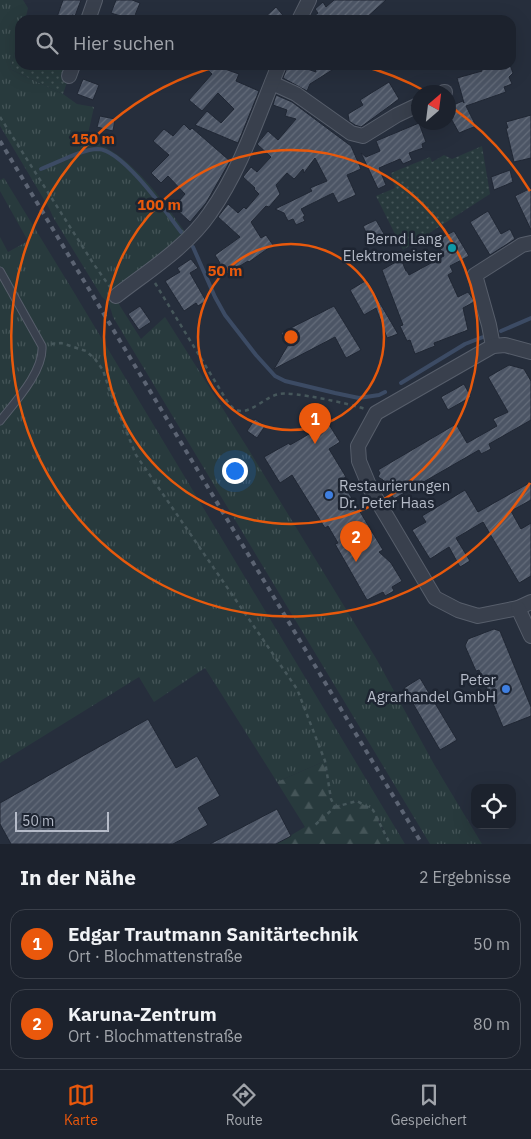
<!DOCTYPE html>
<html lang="de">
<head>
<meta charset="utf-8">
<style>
	body { margin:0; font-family:"IBM Plex Sans",sans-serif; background:#292f39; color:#f1f3f6 }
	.controls { position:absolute; right:15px; bottom:15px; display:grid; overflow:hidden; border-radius:10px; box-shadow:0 5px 20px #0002 }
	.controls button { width:45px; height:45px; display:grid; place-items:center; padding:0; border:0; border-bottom:1px solid #3a3f49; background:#1c222d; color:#f1f3f6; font:25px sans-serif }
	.compass { position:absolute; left:411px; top:85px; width:45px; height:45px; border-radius:50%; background:#1c222d; box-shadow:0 5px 20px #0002; rotate:28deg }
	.scale { position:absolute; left:15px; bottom:12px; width:94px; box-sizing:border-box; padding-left:5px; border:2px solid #b5bbc8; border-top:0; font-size:14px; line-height:18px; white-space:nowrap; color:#b5bbc8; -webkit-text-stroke:4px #1e2532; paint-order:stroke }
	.you { position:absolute; left:234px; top:470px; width:18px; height:18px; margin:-12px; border:4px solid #fff; border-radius:50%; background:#1a73e8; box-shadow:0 0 0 8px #1a73e833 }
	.badge { display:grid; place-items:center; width:32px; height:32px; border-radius:50%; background:#ea580c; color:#fff; font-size:16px; font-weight:700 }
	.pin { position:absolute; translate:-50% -41px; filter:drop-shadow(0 1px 2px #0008) }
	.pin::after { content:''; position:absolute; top:26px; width:18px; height:15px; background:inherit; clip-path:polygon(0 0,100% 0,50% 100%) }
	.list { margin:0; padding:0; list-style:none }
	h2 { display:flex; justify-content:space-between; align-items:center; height:65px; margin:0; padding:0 20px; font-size:21px }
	h2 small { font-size:16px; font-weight:400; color:#a0a4aa }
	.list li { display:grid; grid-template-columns:32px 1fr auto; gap:15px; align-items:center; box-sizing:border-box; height:70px; margin:0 10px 10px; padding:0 10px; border:1px solid #3a3f49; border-radius:15px }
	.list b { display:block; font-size:19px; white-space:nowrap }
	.list p { margin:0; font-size:16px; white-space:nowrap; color:#a0a4aa }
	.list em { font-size:16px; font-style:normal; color:#a0a4aa }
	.icon { flex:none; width:28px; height:28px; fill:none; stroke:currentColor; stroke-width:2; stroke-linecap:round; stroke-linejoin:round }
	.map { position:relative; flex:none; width:531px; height:844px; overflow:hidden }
	.search { position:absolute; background:#1c222d; box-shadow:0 5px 20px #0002; left:15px; right:15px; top:15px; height:55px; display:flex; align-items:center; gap:12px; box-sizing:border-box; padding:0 18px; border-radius:15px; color:#a0a4aa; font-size:19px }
	.sheet { height:225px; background:#1c222d }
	nav { display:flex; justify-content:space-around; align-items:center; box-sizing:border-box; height:70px; border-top:1px solid #3a3f49; background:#1c222d; font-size:14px; color:#a0a4aa }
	nav a { display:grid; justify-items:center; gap:2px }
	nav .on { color:#ea580c }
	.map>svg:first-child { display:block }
	.grass { fill:url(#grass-tufts) }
	.forest { fill:url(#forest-firs) }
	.garden { fill:url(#garden-dots) }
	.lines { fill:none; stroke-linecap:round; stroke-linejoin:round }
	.stream { stroke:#3c4b64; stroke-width:4 }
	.building { fill:url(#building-hatch); stroke:#202734 }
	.lane-casing { stroke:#575e6b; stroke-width:9 }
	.street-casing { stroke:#575e6b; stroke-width:16 }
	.path { stroke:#46575b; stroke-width:2.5; stroke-dasharray:4 4; stroke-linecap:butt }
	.lane { stroke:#39404d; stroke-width:7 }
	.street { stroke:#39404d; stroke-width:14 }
	.rail { stroke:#5c6473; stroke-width:4; stroke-dasharray:5 5; stroke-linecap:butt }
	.ring { fill:none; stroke:#e8590c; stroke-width:2.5 }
	.culture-dot { fill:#0f9aa8; stroke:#1e2532; stroke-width:2 }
	.shop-dot { fill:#3f7fe0; stroke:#1e2532; stroke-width:2 }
	.labels { text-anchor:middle; stroke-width:5; stroke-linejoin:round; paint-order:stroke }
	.poi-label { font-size:15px; fill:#b5bbc8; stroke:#1e2532; text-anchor:end }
	.centre { fill:#e8590c; stroke:#1e2532; stroke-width:2.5 }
	.ring-label { font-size:15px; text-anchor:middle; font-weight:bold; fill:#e8590c; stroke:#1e2532; stroke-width:5; stroke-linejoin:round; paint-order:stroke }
</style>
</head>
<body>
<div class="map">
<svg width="531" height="844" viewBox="0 0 531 844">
	<defs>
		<pattern id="grass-tufts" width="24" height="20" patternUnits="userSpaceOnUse" patternTransform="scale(1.25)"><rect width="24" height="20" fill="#283a3d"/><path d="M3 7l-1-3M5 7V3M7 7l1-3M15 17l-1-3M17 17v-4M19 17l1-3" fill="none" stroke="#455558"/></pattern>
		<pattern id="forest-firs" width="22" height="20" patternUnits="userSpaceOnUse" patternTransform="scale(1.25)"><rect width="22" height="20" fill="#283a3d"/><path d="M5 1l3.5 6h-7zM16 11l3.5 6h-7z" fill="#455558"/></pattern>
		<pattern id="garden-dots" width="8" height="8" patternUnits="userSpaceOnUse" patternTransform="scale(1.25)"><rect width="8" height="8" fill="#283a3d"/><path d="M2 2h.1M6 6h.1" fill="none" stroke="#455558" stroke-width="1.8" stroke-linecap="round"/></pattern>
		<pattern id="building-hatch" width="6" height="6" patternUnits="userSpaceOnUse" patternTransform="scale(1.25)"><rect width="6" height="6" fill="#4c5565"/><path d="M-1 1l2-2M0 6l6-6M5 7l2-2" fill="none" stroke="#646c7a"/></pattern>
	</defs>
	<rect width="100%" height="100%" fill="#262e3c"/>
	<!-- grass -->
	<g class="grass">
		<path d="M0,0H23L28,8L25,20H20V35L10,69L63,94L77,104L94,107L88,134C102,146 119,154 132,167C154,187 171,213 189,237L116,296L120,306L141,339L165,317L247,447L377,660L435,766L482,844H430L113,317C111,309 108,301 102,297L53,217L49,208L0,126Z"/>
		<polygon points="4,178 75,294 405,844 390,844 380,822 357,801 335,807 331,799 325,761 277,782 205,668 154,702 139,677 0,763 0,237 8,252 28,241 0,191 0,180"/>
	</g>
	<!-- forest -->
	<polygon class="forest" points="325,761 331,799 335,807 357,801 373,810 390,844 276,844 305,827 277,782"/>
	<!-- garden -->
	<g class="garden">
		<polygon points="20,35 20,65 73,65 63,94 10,69"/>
		<polygon points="482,146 490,194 403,250 376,196 395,188 391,173 430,157 432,162 444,155 452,159"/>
	</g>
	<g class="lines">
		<!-- stream -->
		<g class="stream">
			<path d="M41,169C57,163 82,149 98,149C123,150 166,212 181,232"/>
			<polyline points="193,247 215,297 225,315 256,355 275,376 285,381 335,393 359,398 379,395 385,392"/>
			<polyline points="501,331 531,318"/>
			<polyline points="401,383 465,344 483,337"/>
		</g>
	</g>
	<!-- building -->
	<g class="building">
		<polygon points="63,0 81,0 75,16 72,15 70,20 64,20 57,17"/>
		<polygon points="116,0 132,0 140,3 133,20 111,13"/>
		<polygon points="334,0 386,0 364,20 309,20 318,13 315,9 323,2 326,7"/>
		<polygon points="276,7 287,20 262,20"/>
		<polygon points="202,65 225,65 222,68 239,74 236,81 259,91 238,143 195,125 207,111 221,123 234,109 218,93 202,111 189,100 212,74"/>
		<polygon points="288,65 296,65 316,72 314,65 340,65 310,84 307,91 283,78"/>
		<polygon points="480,65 510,65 513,73 509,77 512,84 504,87 506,92 466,106 476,126 459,133 448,113 448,107 463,101 464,103 457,78 482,71"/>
		<polygon points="83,79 99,85 93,100 77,94"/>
		<polygon points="389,82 399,99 361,127 355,125 349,121 348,114 363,105 360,100"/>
		<polygon points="276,95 292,102 351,146 361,169 347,175 356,195 338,203 333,193 301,209 305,216 303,217 305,221 296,225 293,219 288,221 284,213 275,209 312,191 310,188 327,181 315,158 304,173 303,169 294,179 287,173 276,185 280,194 269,207 266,206 251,222 261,238 266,235 273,245 249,262 248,261 222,277 215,266 220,263 215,255 240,237 218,217 228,204 238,213 244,207 246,209 259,194 254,189 255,188 243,177 251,167 257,172 271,157 257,144 268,131 278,140 296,119 285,116 287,110 273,105"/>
		<polygon points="531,115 531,158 514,162 506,128 508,128 506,122"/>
		<polygon points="100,116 115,119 113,131 97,127"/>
		<polygon points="419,123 426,142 422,144 423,148 409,153 412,160 403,164 400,159 379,168 386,185 378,189 361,153 366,157 380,151 376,141"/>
		<polygon points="184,124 190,130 192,128 230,161 206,203 190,222 174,207 185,194 168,176 161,183 151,173 169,155 153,141 164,129 173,136"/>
		<polygon points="510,170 513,182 494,190 491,177"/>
		<polygon points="531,188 531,230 515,196"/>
		<polygon points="488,211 501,234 510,229 515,239 490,255 470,222"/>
		<polygon points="376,220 384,234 370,241 363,226"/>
		<polygon points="454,231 469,256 450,266 453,272 448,275 458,297 468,292 473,299 474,302 463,308 468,330 434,343 435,346 415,354 410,340 407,341 400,326 403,325 382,270 401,259 406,271 407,271 409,275 444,256 436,241"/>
		<polygon points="191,259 198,268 190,273 206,301 198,306 196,303 184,311 165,281 180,272 177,268"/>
		<polygon points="367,280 381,305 398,334 387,338 376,308 364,315 350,290"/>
		<polygon points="140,306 151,322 139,330 128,314"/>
		<polygon points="334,306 361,350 346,358 335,337 274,369 288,345 281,333"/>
		<polygon points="509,365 524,369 531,381 531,420 489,444 491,449 481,454 479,450 394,499 383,480 378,477 380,473 378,470 456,424 467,443 497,426 493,419 508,412 488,377"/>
		<polygon points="464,384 471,397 448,410 441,397"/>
		<polygon points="255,419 265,426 257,438 247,431"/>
		<polygon points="328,423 340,442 329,449 346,477 341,480 383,550 379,552 391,563 402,581 392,587 394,591 385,596 383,592 367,600 335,544 338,543 328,526 325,528 292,475 280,483 264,457 289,443 290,445 309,434 310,429 316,430"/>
		<polygon points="531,482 531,500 511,511 521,529 531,523 531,576 519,583 483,522 456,538 470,561 460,567 449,547 430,559 412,530 426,522 422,516 465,490 478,512"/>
		<polygon points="494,629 500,631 531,707 531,716 503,727 479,670 476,671 465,646 468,639"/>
		<polygon points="420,678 457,740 440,750 404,688"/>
		<polygon points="148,719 176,768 197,756 220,796 198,808 208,825 173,844 11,844 0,824 0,803"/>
		<polygon points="277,809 291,836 276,844 210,844"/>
	</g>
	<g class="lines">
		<defs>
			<path id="lane" d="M0,271L42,346C44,371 15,402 0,421"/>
			<g id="street">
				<polyline points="88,20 95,0"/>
				<polyline points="299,20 309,0"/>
				<polyline points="69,76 73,65"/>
				<polyline points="272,83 296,94 351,133 363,136 397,115 418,105"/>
				<polyline points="444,92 445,92"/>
				<path d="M116,296C148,271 187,247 210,213C242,168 258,115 279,65"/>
				<polyline points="493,346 489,325 475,275 522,245 531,243"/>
				<polyline points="531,352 505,345 493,346 376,413 358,446 359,461 371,490 435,598 458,610 478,616 518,608 531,602"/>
				<polyline points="518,608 531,636"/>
			</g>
		</defs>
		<!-- lane casing -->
		<use href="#lane" class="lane-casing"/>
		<!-- street casing -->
		<use href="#street" class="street-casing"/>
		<!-- path -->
		<g class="path">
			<polyline points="0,117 93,263 110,287"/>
			<path d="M155,283L224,396C228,403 232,410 241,411C252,412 267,396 279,394C292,391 351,404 365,409"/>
			<polyline points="51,344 61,343 86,351 95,359 103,370 109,389 136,455 297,689 325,761 331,799 335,807 315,825"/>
			<polyline points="335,807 357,801 373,810 390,844"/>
		</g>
		<!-- lane -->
		<use href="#lane" class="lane"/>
		<!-- street -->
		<use href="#street" class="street"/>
		<!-- rail -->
		<polyline class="rail" points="0,141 422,844"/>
	</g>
	<!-- distance rings -->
	<g class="ring">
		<circle cx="291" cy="337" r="93"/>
		<circle cx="291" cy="337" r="187"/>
		<path d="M530 483A280 280 0 1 1 223 65M359 65A280 280 0 0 1 427 92M450 106A280 280 0 0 1 530 191"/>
	</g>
	<!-- markers -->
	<circle class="culture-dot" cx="452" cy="248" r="5"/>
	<g class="shop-dot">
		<circle cx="329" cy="495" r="5"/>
		<circle cx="506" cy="689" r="5"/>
	</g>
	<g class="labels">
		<!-- poi labels -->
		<g class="poi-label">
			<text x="442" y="244">Bernd Lang<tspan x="442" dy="17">Elektromeister</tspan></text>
			<text x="339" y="491" text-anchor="start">Restaurierungen<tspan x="339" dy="17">Dr. Peter Haas</tspan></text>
			<text x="496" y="685">Peter<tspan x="496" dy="17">Agrarhandel GmbH</tspan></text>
		</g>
	</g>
	<circle cx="291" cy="337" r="8" class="centre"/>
	<g class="ring-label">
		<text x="93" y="144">150 m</text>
		<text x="159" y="210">100 m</text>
		<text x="225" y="276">50 m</text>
	</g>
</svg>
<div class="controls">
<button><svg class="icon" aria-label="locate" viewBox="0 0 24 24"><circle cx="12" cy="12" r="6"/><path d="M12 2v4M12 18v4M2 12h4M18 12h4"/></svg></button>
</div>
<svg class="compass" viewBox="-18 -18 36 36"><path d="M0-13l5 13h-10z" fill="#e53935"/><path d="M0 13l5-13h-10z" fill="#a0a4aa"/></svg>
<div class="scale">50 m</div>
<div class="you"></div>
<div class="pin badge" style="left:315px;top:444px">1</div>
<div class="pin badge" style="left:356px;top:562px">2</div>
<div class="search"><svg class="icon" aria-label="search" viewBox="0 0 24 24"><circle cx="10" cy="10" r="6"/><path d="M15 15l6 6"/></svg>Hier suchen</div>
</div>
<section class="sheet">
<h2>In der Nähe<small>2 Ergebnisse</small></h2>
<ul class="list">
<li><span class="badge">1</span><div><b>Edgar Trautmann Sanitärtechnik</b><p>Ort · Blochmattenstraße</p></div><em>50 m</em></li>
<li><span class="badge">2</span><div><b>Karuna-Zentrum</b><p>Ort · Blochmattenstraße</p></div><em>80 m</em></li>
</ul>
</section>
<nav>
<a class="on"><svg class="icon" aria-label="map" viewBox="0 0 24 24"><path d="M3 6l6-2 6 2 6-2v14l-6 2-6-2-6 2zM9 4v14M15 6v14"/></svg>Karte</a>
<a><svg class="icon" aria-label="directions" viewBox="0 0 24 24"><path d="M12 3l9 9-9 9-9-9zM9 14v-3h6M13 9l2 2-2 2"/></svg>Route</a>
<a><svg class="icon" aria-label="saved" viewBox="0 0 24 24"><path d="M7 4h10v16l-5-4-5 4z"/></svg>Gespeichert</a>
</nav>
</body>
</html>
